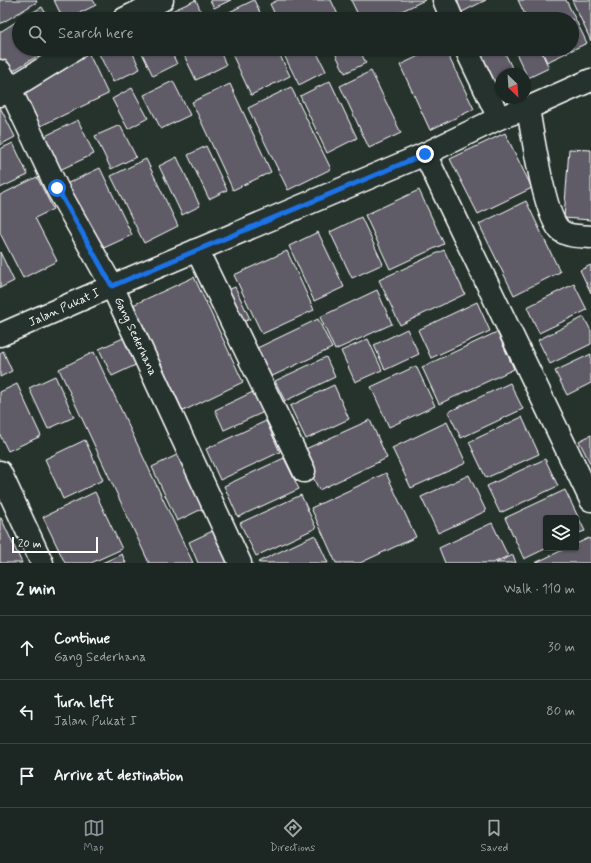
<!DOCTYPE html>
<html lang="en">
<head>
<meta charset="utf-8">
<style>
	body { margin:0; font-family:Mynerve,sans-serif; background:#29322f; color:#f1f3f6 }
	.controls { position:absolute; right:12px; bottom:12px; display:grid; overflow:hidden; border-radius:4px; box-shadow:0 1px 3px #0004 }
	.controls button { width:36px; height:36px; display:grid; place-items:center; padding:0; border:0; border-bottom:1px solid #3a4340; background:#1c2622; color:#f1f3f6; font:20px sans-serif }
	.compass { position:absolute; left:495px; top:68px; width:36px; height:36px; border-radius:50%; background:#1c2622; box-shadow:0 1px 3px #0004; rotate:155deg }
	.scale { position:absolute; left:12px; bottom:10px; width:86px; box-sizing:border-box; padding-left:4px; border:2px solid #fff; border-top:0; font-size:11px; line-height:14px; white-space:nowrap; color:#fff; -webkit-text-stroke:3px #26332d; paint-order:stroke }
	.stop { position:absolute; width:12px; height:12px; margin:-9px; border:3px solid #1a73e8; border-radius:50%; background:#fff }
	.stop.end { background:#1a73e8; border-color:#fff; box-shadow:0 1px 4px #0008 }
	.list { margin:0; padding:0; list-style:none }
	h2 { display:flex; justify-content:space-between; align-items:center; height:52px; margin:0; padding:0 16px; font-size:17px }
	h2 small { font-size:13px; font-weight:400; color:#a0a5a5 }
	.list li { display:grid; grid-template-columns:26px 1fr auto; gap:12px; align-items:center; box-sizing:border-box; height:64px; padding:0 16px; border-top:1px solid #3a4340 }
	.list b { display:block; font-size:15px; white-space:nowrap }
	.list p { margin:0; font-size:13px; white-space:nowrap; color:#a0a5a5 }
	.list em { font-size:13px; font-style:normal; color:#a0a5a5 }
	.icon { flex:none; width:22px; height:22px; fill:none; stroke:currentColor; stroke-width:2; stroke-linecap:round; stroke-linejoin:round }
	.map { position:relative; flex:none; width:591px; height:563px; overflow:hidden }
	.search { position:absolute; background:#1c2622; box-shadow:0 1px 3px #0004; left:12px; right:12px; top:12px; height:44px; display:flex; align-items:center; gap:10px; box-sizing:border-box; padding:0 14px; border-radius:22px; color:#a0a5a5; font-size:15px }
	.sheet { height:244px; background:#1c2622 }
	nav { display:flex; justify-content:space-around; align-items:center; box-sizing:border-box; height:56px; border-top:1px solid #3a4340; background:#1c2622; font-size:11px; color:#a0a5a5 }
	nav a { display:grid; justify-items:center; gap:2px }
	nav .on { color:#8c9099 }
	.map>svg:first-child { display:block }
	.building { fill:#5f5c67; stroke:#fff }
	.lines { fill:none; stroke-linecap:round; stroke-linejoin:round }
	.minor-casing { stroke:#fff; stroke-width:25 }
	.minor { stroke:#26332d; stroke-width:22 }
	.route { stroke:#1a73e8; stroke-width:5 }
	.labels { text-anchor:middle; stroke-width:3; stroke-linejoin:round; paint-order:stroke }
	.street-label { font-size:12px; fill:#fff; stroke:#26332d }
</style>
</head>
<body>
<div class="map">
<svg width="591" height="563" viewBox="0 0 591 563">
	<rect width="100%" height="100%" fill="#26332d"/>
	<filter id="ink" filterUnits="userSpaceOnUse"><feTurbulence type="fractalNoise" baseFrequency=".025" numOctaves="2"/><feDisplacementMap in="SourceGraphic" scale="8" xChannelSelector="R" yChannelSelector="G"/><feConvolveMatrix kernelMatrix="1 2 1 2 8 2 1 2 1" color-interpolation-filters="sRGB"/></filter>
	<g filter="url(#ink)">
		<!-- building -->
		<g class="building">
			<polygon points="0,0 36,0 37,2 0,24"/>
			<polygon points="54,0 93,0 96,5 67,19 63,19"/>
			<polygon points="196,0 204,19 167,19 165,14"/>
			<polygon points="210,0 231,0 214,8"/>
			<polygon points="254,0 263,19 215,19"/>
			<polygon points="278,0 331,0 340,19 277,19 270,4"/>
			<polygon points="351,0 425,0 385,19 360,19"/>
			<polygon points="454,0 486,0 460,13"/>
			<polygon points="518,0 566,0 587,43 547,62 541,49 572,49 572,19 527,19"/>
			<polygon points="572,0 591,0 591,41"/>
			<polygon points="42,7 49,19 21,19"/>
			<polygon points="19,20 19,49 49,49 6,75 0,66 0,32"/>
			<polygon points="104,49 131,49 140,69 113,82 98,52"/>
			<polygon points="140,49 170,49 177,64 153,76"/>
			<polygon points="181,49 219,49 226,65 196,80"/>
			<polygon points="242,49 277,49 290,76 251,95 232,54"/>
			<polygon points="297,49 315,49 326,71 299,85 284,55"/>
			<polygon points="333,49 359,49 366,63 345,73"/>
			<polygon points="433,49 445,49 474,109 430,130 400,65"/>
			<polygon points="469,49 503,49 515,74 501,74 501,91 491,95"/>
			<polygon points="514,49 540,49 549,68 528,78"/>
			<polygon points="88,52 108,94 34,129 14,87"/>
			<polygon points="371,71 401,133 369,148 340,86"/>
			<polygon points="173,81 190,115 161,129 144,95"/>
			<polygon points="330,81 357,138 327,153 300,96"/>
			<polygon points="230,84 271,172 233,190 192,102"/>
			<polygon points="291,87 331,169 288,190 248,108"/>
			<polygon points="132,88 148,118 128,129 112,99"/>
			<polygon points="0,107 15,137 0,145"/>
			<polygon points="78,120 94,154 51,174 35,141"/>
			<polygon points="120,125 136,157 111,169 95,136"/>
			<polygon points="505,133 532,188 478,214 450,159"/>
			<polygon points="13,143 28,175 0,188 0,149"/>
			<polygon points="206,146 227,190 209,199 188,155"/>
			<polygon points="569,149 591,150 591,220 564,218"/>
			<polygon points="177,157 200,206 182,215 159,166"/>
			<polygon points="146,159 178,226 144,243 111,176"/>
			<polygon points="100,168 132,235 95,252 64,185"/>
			<polygon points="37,177 53,209 35,218 57,261 23,278 0,233 0,195"/>
			<polygon points="419,190 444,244 390,269 365,215"/>
			<polygon points="526,201 560,272 514,295 479,224"/>
			<polygon points="361,217 383,264 352,278 330,232"/>
			<polygon points="318,232 344,287 314,301 289,246"/>
			<polygon points="444,250 465,294 400,325 379,280"/>
			<polygon points="287,251 314,310 262,334 234,275"/>
			<polygon points="0,252 14,281 0,288"/>
			<polygon points="591,265 591,293 580,270"/>
			<polygon points="194,277 243,382 183,411 133,305"/>
			<polygon points="574,284 587,310 539,333 527,307"/>
			<polygon points="235,287 250,319 234,326 219,294"/>
			<polygon points="377,290 392,324 335,350 320,317"/>
			<polygon points="477,302 490,331 431,358 418,330"/>
			<polygon points="584,317 591,331 591,344 550,364 538,340"/>
			<polygon points="318,319 332,348 266,379 253,350"/>
			<polygon points="407,329 419,354 385,370 374,345"/>
			<polygon points="497,332 514,369 439,404 422,367"/>
			<polygon points="130,335 142,362 112,376 99,349"/>
			<polygon points="368,339 382,370 355,382 341,351"/>
			<polygon points="3,351 12,371 0,377 0,353"/>
			<polygon points="94,352 193,563 149,563 59,369"/>
			<polygon points="591,354 591,383 567,395 555,371"/>
			<polygon points="326,357 335,377 285,401 275,381"/>
			<polygon points="416,366 435,406 389,427 371,387"/>
			<polygon points="55,376 74,417 48,429 29,388"/>
			<polygon points="510,383 523,409 461,438 448,412"/>
			<polygon points="17,384 41,436 8,451 0,435 0,392"/>
			<polygon points="334,385 349,419 306,439 290,406"/>
			<polygon points="255,391 264,412 224,430 215,410"/>
			<polygon points="522,417 539,454 486,478 469,442"/>
			<polygon points="370,420 387,458 319,490 301,451"/>
			<polygon points="266,421 280,452 220,480 206,449"/>
			<polygon points="447,422 466,463 411,488 392,448"/>
			<polygon points="591,435 591,465 579,441"/>
			<polygon points="85,440 103,480 63,499 45,459"/>
			<polygon points="181,453 206,507 177,521 152,467"/>
			<polygon points="284,458 299,489 238,517 224,486"/>
			<polygon points="545,459 558,486 500,513 487,486"/>
			<polygon points="386,473 416,537 360,563 336,563 311,508"/>
			<polygon points="469,475 486,511 438,533 421,497"/>
			<polygon points="565,490 585,531 576,534 576,518 546,518 546,548 547,548 524,559 505,518"/>
			<polygon points="95,492 122,549 91,563 65,563 43,517"/>
			<polygon points="301,495 316,528 256,556 240,523"/>
			<polygon points="0,518 1,518 22,563 0,563"/>
			<polygon points="492,523 508,556 493,563 445,563 439,548"/>
			<polygon points="219,528 236,563 198,563 189,542"/>
			<polygon points="315,535 328,563 259,563 258,562"/>
			<polygon points="589,538 591,542 591,563 535,563 567,548 576,548 576,544"/>
			<polygon points="122,554 126,563 102,563"/>
			<polygon points="513,555 516,563 496,563"/>
		</g>
		<g class="lines">
			<defs>
				<g id="minor">
					<polyline points="444,0 452,19"/>
					<polyline points="124,19 162,0"/>
					<polyline points="466,49 499,118"/>
					<polyline points="0,71 10,89 57,188 112,286 240,563"/>
					<polyline points="0,95 75,49"/>
					<path d="M528,108C532,132 545,219 561,231C569,237 582,236 591,237"/>
					<polyline points="425,154 591,500"/>
					<polyline points="197,250 304,471"/>
					<polyline points="0,335 112,286 425,154 499,118 528,108 591,80"/>
					<polyline points="0,472 42,563"/>
				</g>
			</defs>
			<!-- minor casing -->
			<use href="#minor" class="minor-casing"/>
			<!-- minor -->
			<use href="#minor" class="minor"/>
		</g>
	</g>
	<g class="lines" filter="url(#ink)">
		<!-- route -->
		<polyline class="route" points="57,188 112,286 425,154"/>
	</g>
	<g class="labels">
		<!-- street labels -->
		<g class="street-label">
			<text transform="translate(64 307) rotate(-24)" y="4">Jalan Pukat I</text>
			<text transform="translate(136 336) rotate(65)" y="4">Gang Sederhana</text>
		</g>
	</g>
</svg>
<div class="controls">
<button><svg class="icon" aria-label="layers" viewBox="0 0 24 24"><path d="M12 4l9 5-9 5-9-5zM3 14l9 5 9-5"/></svg></button>
</div>
<svg class="compass" viewBox="-18 -18 36 36"><path d="M0-13l5 13h-10z" fill="#e53935"/><path d="M0 13l5-13h-10z" fill="#a0a5a5"/></svg>
<div class="scale">20 m</div>
<div class="stop" style="left:57px;top:188px"></div>
<div class="stop end" style="left:425px;top:154px"></div>
<div class="search"><svg class="icon" aria-label="search" viewBox="0 0 24 24"><circle cx="10" cy="10" r="6"/><path d="M15 15l6 6"/></svg>Search here</div>
</div>
<section class="sheet">
<h2>2 min<small>Walk · 110 m</small></h2>
<ul class="list">
<li><svg class="icon" aria-label="ahead" viewBox="0 0 24 24"><path d="M12 20V5M6 11l6-6 6 6"/></svg><div><b>Continue</b><p>Gang Sederhana</p></div><em>30 m</em></li>
<li><svg class="icon" aria-label="left" viewBox="0 0 24 24"><path d="M17 20v-9H6M10 6l-5 5 5 5"/></svg><div><b>Turn left</b><p>Jalan Pukat I</p></div><em>80 m</em></li>
<li><svg class="icon" aria-label="arrive" viewBox="0 0 24 24"><path d="M6 21V4h12l-3 4 3 4H6"/></svg><div><b>Arrive at destination</b></div></li>
</ul>
</section>
<nav>
<a class="on"><svg class="icon" aria-label="map" viewBox="0 0 24 24"><path d="M3 6l6-2 6 2 6-2v14l-6 2-6-2-6 2zM9 4v14M15 6v14"/></svg>Map</a>
<a><svg class="icon" aria-label="directions" viewBox="0 0 24 24"><path d="M12 3l9 9-9 9-9-9zM9 14v-3h6M13 9l2 2-2 2"/></svg>Directions</a>
<a><svg class="icon" aria-label="saved" viewBox="0 0 24 24"><path d="M7 4h10v16l-5-4-5 4z"/></svg>Saved</a>
</nav>
</body>
</html>
